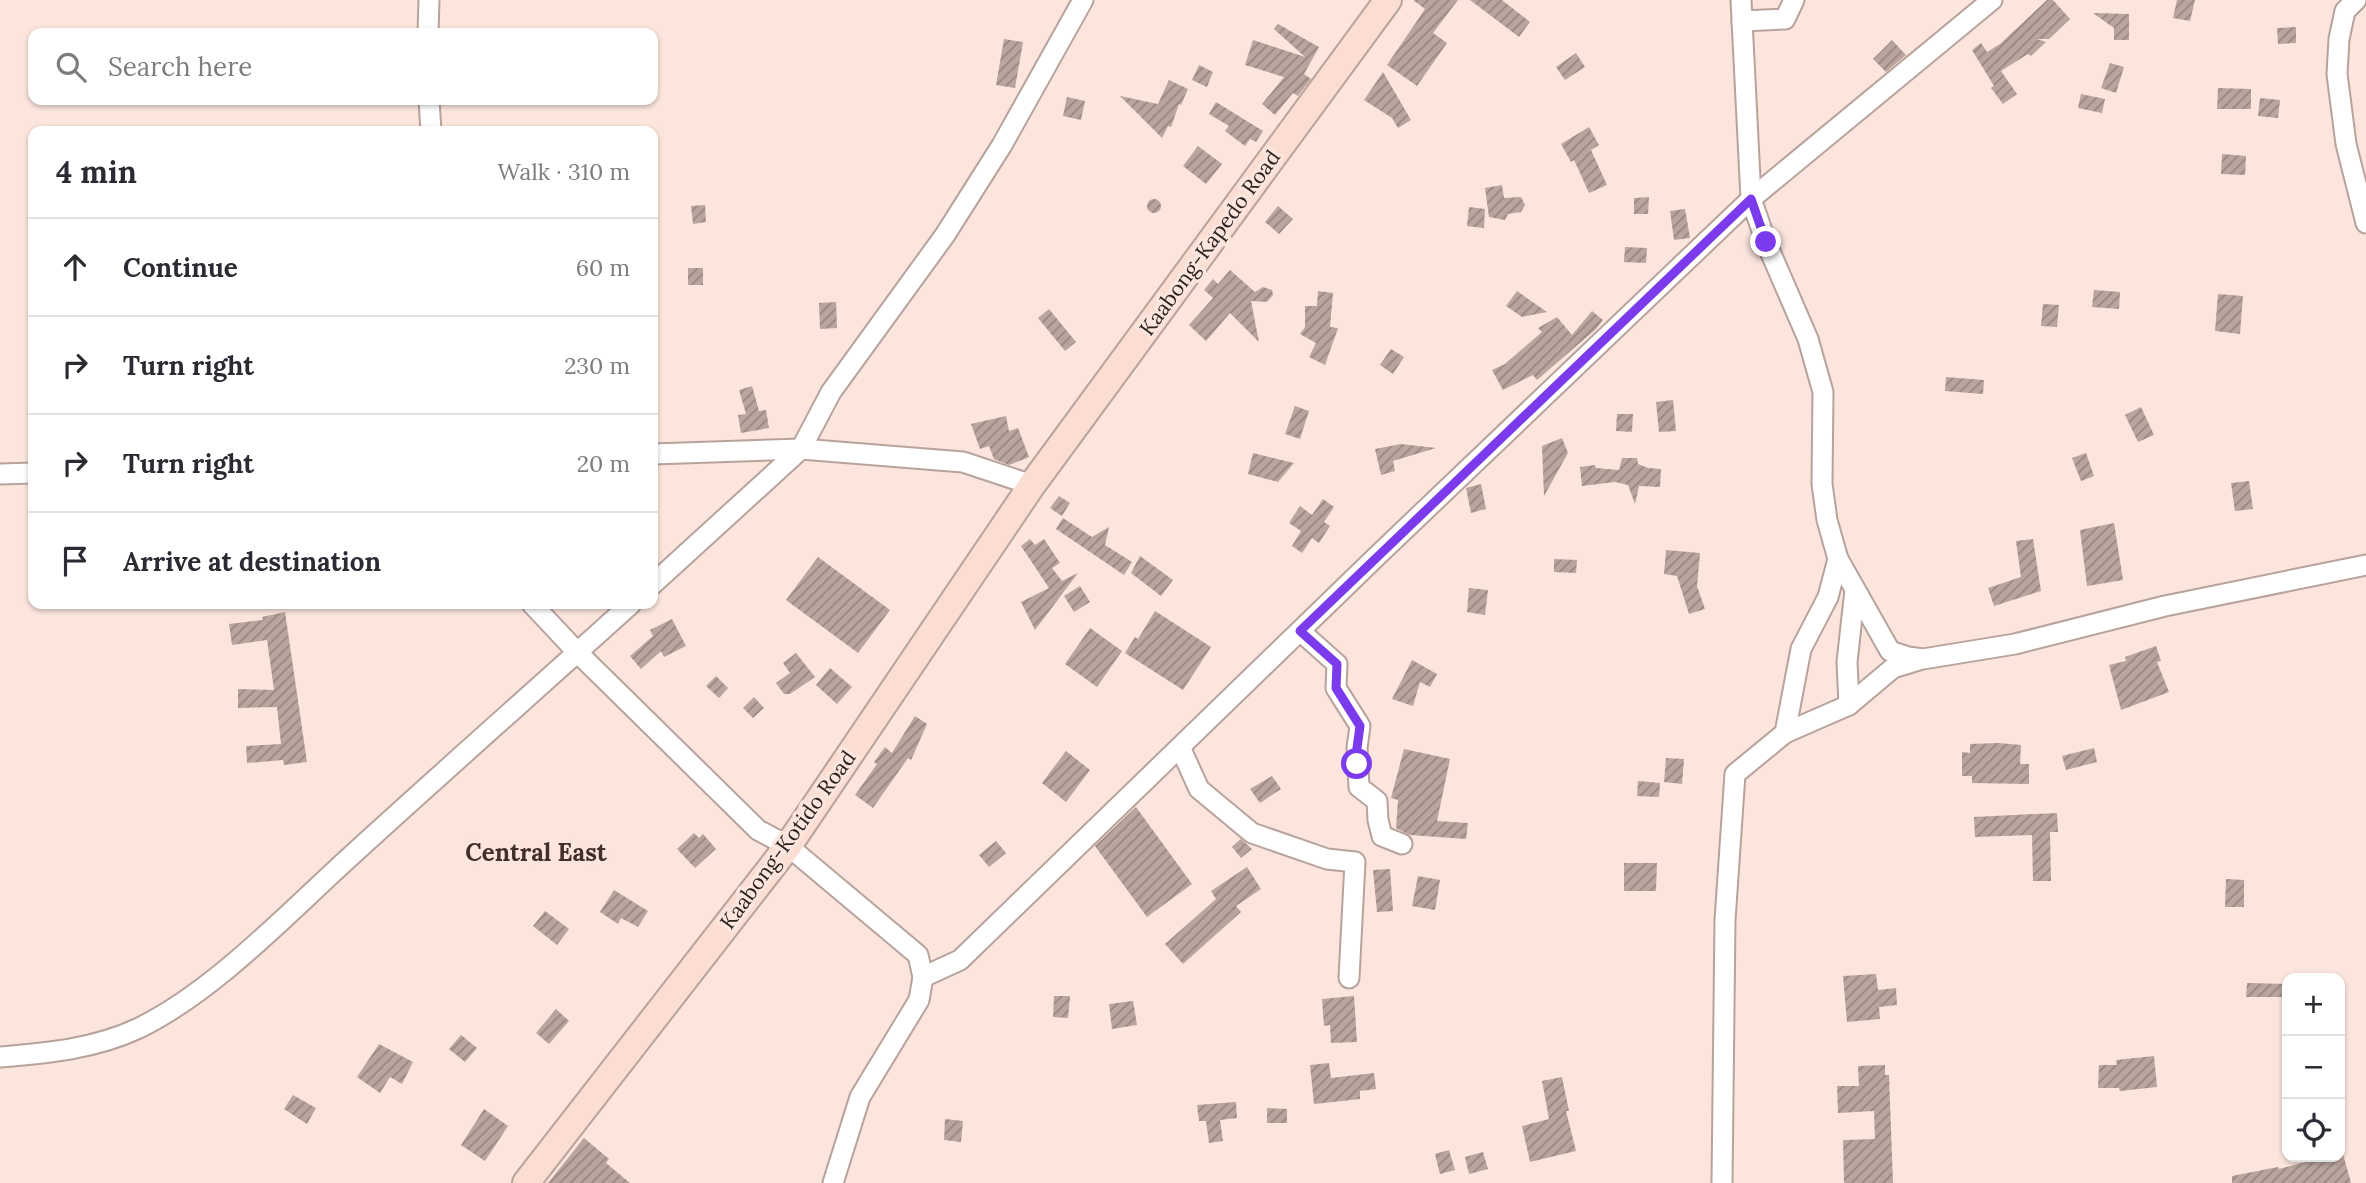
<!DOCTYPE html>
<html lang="en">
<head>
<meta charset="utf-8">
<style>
	body { margin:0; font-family:Lora,serif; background:#f2f2f3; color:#2b2b33 }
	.controls { position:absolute; right:21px; bottom:21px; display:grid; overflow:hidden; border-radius:14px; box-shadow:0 2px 5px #0004 }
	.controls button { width:63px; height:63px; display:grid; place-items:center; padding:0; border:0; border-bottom:2px solid #e1e1e2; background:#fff; color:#2b2b33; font:35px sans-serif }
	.stop { position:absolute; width:21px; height:21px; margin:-16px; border:5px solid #7c3aed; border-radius:50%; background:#fff }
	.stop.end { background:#7c3aed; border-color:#fff; box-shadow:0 2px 7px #0008 }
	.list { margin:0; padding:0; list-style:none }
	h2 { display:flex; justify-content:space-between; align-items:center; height:91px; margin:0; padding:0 28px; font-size:30px }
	h2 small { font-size:23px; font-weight:400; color:#7c7c81 }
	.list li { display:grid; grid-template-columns:46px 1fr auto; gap:21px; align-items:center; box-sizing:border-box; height:98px; padding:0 28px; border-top:2px solid #e1e1e2 }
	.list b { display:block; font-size:26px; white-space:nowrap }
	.list em { font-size:23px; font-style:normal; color:#7c7c81 }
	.icon { flex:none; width:38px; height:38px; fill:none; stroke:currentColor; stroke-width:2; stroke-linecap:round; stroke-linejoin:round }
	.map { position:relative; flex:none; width:2366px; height:1183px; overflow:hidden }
	.search { position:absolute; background:#fff; box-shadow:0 2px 5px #0004; left:28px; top:28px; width:630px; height:77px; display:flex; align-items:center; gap:18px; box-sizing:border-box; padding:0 24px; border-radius:14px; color:#7c7c81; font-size:26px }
	.panel { position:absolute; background:#fff; box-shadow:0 2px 5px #0004; left:28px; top:126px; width:630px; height:483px; border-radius:14px }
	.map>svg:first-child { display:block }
	.building { fill:url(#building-hatch) }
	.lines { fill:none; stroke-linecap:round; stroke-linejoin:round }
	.street-casing { stroke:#b7a39b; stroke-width:23 }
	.secondary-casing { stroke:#b7a39b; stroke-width:30 }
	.street { stroke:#fff; stroke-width:19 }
	.secondary { stroke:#fbddd2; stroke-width:26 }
	.route { stroke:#7c3aed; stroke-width:9 }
	.labels { text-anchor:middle; stroke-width:7; stroke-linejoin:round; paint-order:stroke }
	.street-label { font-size:21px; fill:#29221f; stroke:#fbe5dd }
	.quarter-label { font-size:24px; font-weight:bold; fill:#41302a; stroke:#fbe5dd }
</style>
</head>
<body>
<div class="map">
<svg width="2366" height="1183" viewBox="0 0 2366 1183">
	<defs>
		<pattern id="building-hatch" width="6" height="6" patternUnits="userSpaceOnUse" patternTransform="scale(1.75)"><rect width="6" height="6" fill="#baa59e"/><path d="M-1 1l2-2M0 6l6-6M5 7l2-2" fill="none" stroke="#978680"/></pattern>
	</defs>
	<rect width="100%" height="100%" fill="#fbe5dd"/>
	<!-- building -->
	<g class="building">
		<polygon points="1413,0 1458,0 1433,33 1447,43 1417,86 1387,65 1425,9"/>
		<polygon points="1470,0 1502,0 1530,22 1519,37"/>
		<polygon points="2047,0 2053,0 2070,19 2049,39 2037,39 2046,42 2031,56 2028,54 2001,71 2017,94 2003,104 1991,88 1994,86 1972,50 1981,43 1987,52 2000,44"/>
		<polygon points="2177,0 2195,0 2190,21 2173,18"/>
		<polygon points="2093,13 2129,14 2129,40 2114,40 2114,28"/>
		<polygon points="1278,24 1319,47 1304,74 1311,79 1298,96 1293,93 1275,115 1262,104 1284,77 1245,65 1253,40 1305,57 1274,29"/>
		<polygon points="2296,27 2296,43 2278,44 2277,28"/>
		<polygon points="1004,39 1023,42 1015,88 996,85"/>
		<polygon points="1892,40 1906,55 1886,72 1873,59"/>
		<polygon points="1576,53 1585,67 1565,80 1556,67"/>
		<polygon points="2110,63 2124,67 2116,93 2101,88"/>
		<polygon points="1199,65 1213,72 1207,87 1192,80"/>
		<polygon points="1383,72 1411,120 1398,128 1392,118 1364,100"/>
		<polygon points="1169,80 1188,89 1181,105 1179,104 1171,127 1168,126 1162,138 1120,96 1158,104"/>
		<polygon points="2218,88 2251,89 2251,109 2217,109"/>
		<polygon points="2081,94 2105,99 2102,113 2078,108"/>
		<polygon points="1067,97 1085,101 1081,120 1063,116"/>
		<polygon points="2260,98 2280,100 2278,118 2258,116"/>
		<polygon points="1216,102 1263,131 1256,142 1250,139 1245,146 1225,131 1229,126 1209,114"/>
		<polygon points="1589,127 1599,145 1591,150 1607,185 1589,193 1574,160 1571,162 1561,144"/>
		<polygon points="1198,146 1222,164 1206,184 1183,166"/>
		<polygon points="2222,154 2246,156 2245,175 2221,174"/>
		<polygon points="1502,185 1504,198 1521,197 1525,205 1521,212 1508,214 1505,220 1489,217 1485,188"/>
		<polygon points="1649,197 1648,214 1634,214 1634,198"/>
		<circle cx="1154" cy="206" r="7"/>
		<polygon points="705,205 706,222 693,224 691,206"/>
		<polygon points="1278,206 1293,219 1279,234 1265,222"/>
		<polygon points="1469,207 1485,209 1484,228 1467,226"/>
		<polygon points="1685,209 1690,238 1674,240 1670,211"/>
		<polygon points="1625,247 1647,248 1646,263 1624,262"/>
		<rect x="688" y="268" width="15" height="17"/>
		<polygon points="1230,270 1255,292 1263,287 1272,290 1273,295 1267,302 1251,301 1259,342 1230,313 1206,341 1189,325 1213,298 1204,290 1213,279 1218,284"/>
		<polygon points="2094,290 2120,292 2119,309 2092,307"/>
		<polygon points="1318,291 1333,293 1330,327 1338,328 1325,365 1309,357 1316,343 1300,334 1305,327 1305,306 1317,306"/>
		<polygon points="1517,291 1547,312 1522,317 1506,306"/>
		<polygon points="2218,294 2243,296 2240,334 2215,331"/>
		<polygon points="836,302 837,328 820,329 819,303"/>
		<polygon points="2043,304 2059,305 2057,327 2041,326"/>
		<polygon points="1049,309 1076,342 1065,351 1038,318"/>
		<polygon points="1592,311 1603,320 1596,329 1537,380 1533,375 1503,390 1492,370 1505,364 1542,332 1538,328 1557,317 1572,335"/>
		<polygon points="1391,349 1404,357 1393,374 1380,365"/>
		<polygon points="1946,377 1984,380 1983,394 1945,391"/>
		<polygon points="752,386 759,411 766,410 769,428 741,433 738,415 746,414 739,390"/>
		<polygon points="1673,400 1676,431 1659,432 1656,402"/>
		<polygon points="1295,406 1309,411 1300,439 1285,434"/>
		<polygon points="2141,407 2154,435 2138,442 2125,415"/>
		<polygon points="1617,414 1633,414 1632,432 1616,431"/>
		<polygon points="1006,416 1009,431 1018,428 1029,457 1009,465 994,459 989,446 980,449 971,424"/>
		<polygon points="1562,438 1568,453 1544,496 1542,446"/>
		<polygon points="1401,444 1436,448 1393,461 1395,471 1381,475 1375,449"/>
		<polygon points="1253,453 1294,463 1278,482 1248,474"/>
		<polygon points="2086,453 2094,476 2081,481 2072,458"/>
		<polygon points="1622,458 1637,458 1638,464 1648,468 1661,469 1660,487 1639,486 1635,504 1628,485 1615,482 1582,486 1580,467 1595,465 1596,468 1619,470"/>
		<polygon points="2249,481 2253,509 2235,511 2231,483"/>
		<polygon points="1481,484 1486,509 1471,513 1466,488"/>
		<polygon points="1059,496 1070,503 1062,516 1050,508"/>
		<polygon points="1323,499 1334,507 1324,522 1330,526 1319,543 1312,538 1302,553 1292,546 1301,531 1289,523 1300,506 1312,515"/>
		<polygon points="1063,518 1092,537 1109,527 1105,545 1132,562 1124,575 1056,529"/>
		<polygon points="2114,523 2123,580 2087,586 2080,530"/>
		<polygon points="1030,539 1035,545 1044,539 1060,563 1052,568 1062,581 1078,573 1035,630 1021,602 1049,588 1021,546"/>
		<polygon points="2033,539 2041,591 1994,606 1988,588 2021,577 2016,541"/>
		<polygon points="1666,550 1700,553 1697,586 1705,609 1689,614 1677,576 1664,574"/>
		<polygon points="1140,556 1173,580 1161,596 1131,573"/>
		<polygon points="818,557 890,610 858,653 786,600"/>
		<polygon points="1554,559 1577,560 1576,573 1554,572"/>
		<polygon points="1080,586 1090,602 1074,612 1064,596"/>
		<polygon points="1469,588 1488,590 1485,615 1467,612"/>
		<polygon points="1155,611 1211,647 1183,690 1125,653 1135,637 1138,639"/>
		<polygon points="285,612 307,762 284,765 283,760 247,763 246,746 281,744 277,707 238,708 238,689 274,690 267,640 232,645 229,624 263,620 262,617"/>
		<polygon points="672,619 686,646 664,657 661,651 641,669 630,656 653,636 650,630"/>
		<polygon points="1090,628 1122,651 1097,687 1065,664"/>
		<polygon points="2156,646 2161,661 2157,662 2169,692 2121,710 2109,665 2126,661 2125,657"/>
		<polygon points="796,653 815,677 790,694 784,694 776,683 790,673 783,663"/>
		<polygon points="1412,660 1437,674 1430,687 1420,682 1413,706 1392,699"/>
		<polygon points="830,668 852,687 837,704 816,685"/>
		<polygon points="716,676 728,688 719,698 706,686"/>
		<polygon points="754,697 764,708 753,718 743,708"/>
		<polygon points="915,716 927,724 911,760 908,758 873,808 855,795 877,764 874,762 885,747 892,753"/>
		<polygon points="1999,743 2021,745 2020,764 2029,764 2029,784 1972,783 1972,776 1962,776 1962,752 1970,753 1970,744"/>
		<polygon points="2094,748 2097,762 2066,770 2062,756"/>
		<polygon points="1404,749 1450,759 1437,821 1468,823 1466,839 1410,835 1396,828 1398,800 1391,798"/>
		<polygon points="1066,751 1090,770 1066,802 1042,783"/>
		<polygon points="1666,758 1684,759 1682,784 1664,782"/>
		<polygon points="1272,776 1281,789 1260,803 1250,789"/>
		<polygon points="1638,781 1660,783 1659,797 1637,796"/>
		<polygon points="1136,807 1192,884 1147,917 1095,846"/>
		<polygon points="2057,813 2058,832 2050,832 2051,881 2033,881 2032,835 1975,837 1974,817"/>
		<polygon points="694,833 699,838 703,834 716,849 695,868 677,849"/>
		<polygon points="1241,839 1252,849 1241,858 1232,847"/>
		<polygon points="996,841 1006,853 989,867 979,855"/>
		<polygon points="1624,863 1657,863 1656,891 1624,891"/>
		<polygon points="1247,867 1261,889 1236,906 1241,912 1183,964 1165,944 1216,899 1211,891"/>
		<polygon points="1390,869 1393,911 1377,912 1373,870"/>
		<polygon points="1418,876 1440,880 1435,910 1412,906"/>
		<polygon points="2226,879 2244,880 2244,907 2225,907"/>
		<polygon points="614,890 648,911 638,927 621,918 618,924 600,912"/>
		<polygon points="545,911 569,929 557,945 533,926"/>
		<polygon points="1876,974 1878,990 1896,988 1897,1005 1879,1007 1880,1019 1847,1022 1843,976"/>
		<polygon points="2247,983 2287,984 2287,997 2246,997"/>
		<polygon points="1054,996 1070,996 1068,1018 1053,1017"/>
		<polygon points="1354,996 1357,1042 1331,1043 1330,1025 1324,1026 1322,999"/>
		<polygon points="1133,1001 1137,1025 1112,1029 1109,1004"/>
		<polygon points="556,1009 569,1021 549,1044 536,1033"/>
		<polygon points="461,1035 477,1048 465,1062 449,1049"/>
		<polygon points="379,1044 413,1062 402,1084 390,1077 380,1093 357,1077"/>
		<polygon points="2154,1056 2157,1087 2120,1091 2119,1088 2098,1088 2099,1065 2117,1065 2116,1060"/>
		<polygon points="1329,1063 1331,1078 1374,1073 1376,1089 1360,1091 1360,1099 1314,1104 1310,1065"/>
		<polygon points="1885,1065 1885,1075 1889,1075 1893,1183 1844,1183 1843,1140 1875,1139 1874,1111 1838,1113 1837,1086 1859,1086 1858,1066"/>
		<polygon points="1562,1077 1569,1111 1566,1111 1576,1151 1530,1162 1522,1126 1549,1119 1542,1081"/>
		<polygon points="293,1095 316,1108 307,1124 284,1109"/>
		<polygon points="1236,1102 1237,1118 1220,1120 1223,1141 1209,1143 1206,1121 1199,1121 1197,1105"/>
		<polygon points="1267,1108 1287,1109 1287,1123 1267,1123"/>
		<polygon points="484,1109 508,1126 485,1161 461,1145"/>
		<polygon points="945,1119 963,1121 961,1142 944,1140"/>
		<polygon points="584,1138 609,1159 606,1163 630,1183 548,1183"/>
		<polygon points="1449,1150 1455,1170 1440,1174 1435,1154"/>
		<polygon points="1483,1152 1488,1169 1469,1174 1465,1157"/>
		<polygon points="2343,1154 2351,1183 2232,1183 2232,1176 2278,1167 2279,1169 2313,1160 2313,1162 2340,1157"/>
	</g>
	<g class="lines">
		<defs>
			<g id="street">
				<polyline points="2356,0 2345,11 2339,39 2337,74 2346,144 2366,223"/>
				<polyline points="1742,21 1785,19 1794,0"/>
				<polyline points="428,33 429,0"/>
				<polyline points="429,100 431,131"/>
				<polyline points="653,454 801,449 963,462 1032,485"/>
				<polyline points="0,474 33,473"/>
				<polyline points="1838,559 1890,651 1908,657 1923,659 2015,644 2165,606 2366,565"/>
				<polyline points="653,584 801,449 831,392 945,235 1002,145 1083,0"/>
				<polyline points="532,604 577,652 758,830 788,846 918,955 923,977 919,1000 860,1097 833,1183"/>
				<polyline points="1300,631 1337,664 1336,688 1360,726 1357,748 1359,787 1377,801 1378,820 1382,836 1402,844"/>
				<polyline points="1849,705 1847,662 1855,590"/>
				<polyline points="1785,733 1849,705 1893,668 1919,660"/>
				<polyline points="1180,747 1199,789 1252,833 1327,859 1355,862 1349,978"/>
				<polyline points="923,977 960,960 1377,556 1751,199 1992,0"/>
				<path d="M0,1057C47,1053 95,1049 139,1028C215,991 289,912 352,855C444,771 538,688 631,604"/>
				<polyline points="1722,1183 1725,920 1735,774 1785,733 1801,649 1828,597 1838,559 1827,520 1822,484 1823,392 1808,339 1766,242 1751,199 1741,0"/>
			</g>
			<polyline id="secondary" points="526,1183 788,846 1032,485 1388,0"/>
		</defs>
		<!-- street casing -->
		<use href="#street" class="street-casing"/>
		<!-- secondary casing -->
		<use href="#secondary" class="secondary-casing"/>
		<!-- street -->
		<use href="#street" class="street"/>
		<!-- secondary -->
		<use href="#secondary" class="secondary"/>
	</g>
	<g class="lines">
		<!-- route -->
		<polyline class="route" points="1357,764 1357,748 1360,726 1336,688 1337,664 1300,631 1751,199 1766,242"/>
	</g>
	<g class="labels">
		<!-- street labels -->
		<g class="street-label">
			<text transform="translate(1210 243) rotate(-54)" y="7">Kaabong-Kapedo Road</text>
			<text transform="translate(788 840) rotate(-54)" y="7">Kaabong-Kotido Road</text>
		</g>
		<!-- quarter labels -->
		<g class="quarter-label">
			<text x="536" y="861">Central East</text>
		</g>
	</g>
</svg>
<div class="controls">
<button>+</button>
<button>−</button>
<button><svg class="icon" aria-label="locate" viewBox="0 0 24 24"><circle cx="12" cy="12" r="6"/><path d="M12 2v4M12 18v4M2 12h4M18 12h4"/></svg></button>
</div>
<div class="stop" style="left:1357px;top:764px"></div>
<div class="stop end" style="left:1766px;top:242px"></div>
<div class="search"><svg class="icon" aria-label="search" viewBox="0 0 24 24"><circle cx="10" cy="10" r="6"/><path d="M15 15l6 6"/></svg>Search here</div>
<section class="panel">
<h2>4 min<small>Walk · 310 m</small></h2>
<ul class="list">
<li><svg class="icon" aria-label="ahead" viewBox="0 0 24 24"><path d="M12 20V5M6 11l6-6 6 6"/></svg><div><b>Continue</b></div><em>60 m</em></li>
<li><svg class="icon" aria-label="right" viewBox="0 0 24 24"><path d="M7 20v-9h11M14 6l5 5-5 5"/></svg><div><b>Turn right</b></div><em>230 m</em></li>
<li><svg class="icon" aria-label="right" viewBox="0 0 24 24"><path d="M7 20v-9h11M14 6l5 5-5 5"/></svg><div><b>Turn right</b></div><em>20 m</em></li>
<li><svg class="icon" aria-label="arrive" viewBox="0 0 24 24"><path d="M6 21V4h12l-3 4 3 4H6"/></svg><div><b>Arrive at destination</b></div></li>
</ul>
</section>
</div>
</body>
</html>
